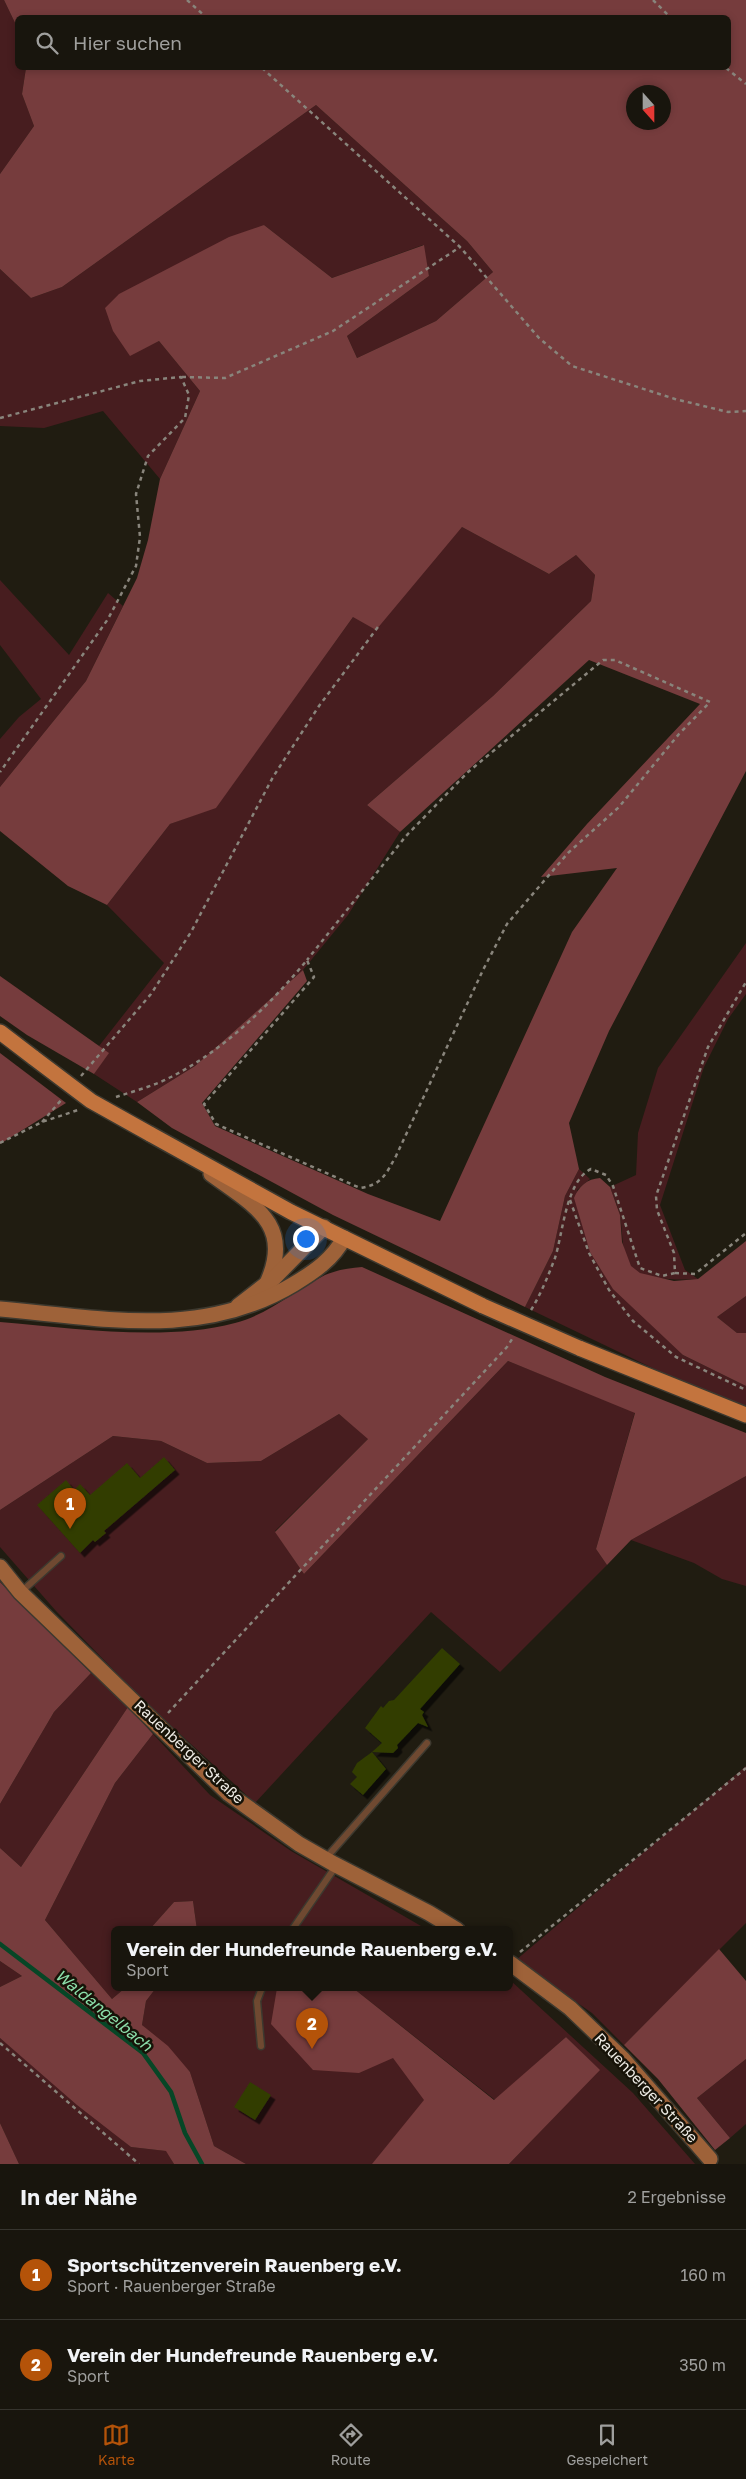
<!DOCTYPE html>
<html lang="de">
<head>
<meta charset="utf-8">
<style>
	body { margin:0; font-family:"Golos Text",sans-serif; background:#211e16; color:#f1f3f6 }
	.compass { position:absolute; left:626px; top:85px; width:45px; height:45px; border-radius:50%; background:#18150d; box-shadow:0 2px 8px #0003; rotate:159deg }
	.you { position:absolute; left:305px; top:1238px; width:18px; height:18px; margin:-12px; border:4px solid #fff; border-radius:50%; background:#1a73e8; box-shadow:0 0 0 8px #1a73e833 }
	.badge { display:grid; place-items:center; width:32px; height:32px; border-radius:50%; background:#b45309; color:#fff; font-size:16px; font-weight:700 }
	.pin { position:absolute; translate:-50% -41px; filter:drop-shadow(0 1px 2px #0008) }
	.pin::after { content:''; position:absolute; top:26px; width:18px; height:15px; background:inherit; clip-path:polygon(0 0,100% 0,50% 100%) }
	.popup { position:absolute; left:111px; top:1926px; width:402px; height:65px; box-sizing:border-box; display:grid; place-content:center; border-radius:8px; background:#18150d; filter:drop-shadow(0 1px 4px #0005); font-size:16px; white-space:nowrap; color:#9f9f9d }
	.popup b { font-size:19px; color:#f1f3f6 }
	.popup::after { content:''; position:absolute; left:50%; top:100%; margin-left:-10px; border:10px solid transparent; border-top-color:#18150d }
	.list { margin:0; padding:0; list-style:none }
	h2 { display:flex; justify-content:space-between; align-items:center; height:65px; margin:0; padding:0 20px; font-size:21px }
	h2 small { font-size:16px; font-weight:400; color:#9f9f9d }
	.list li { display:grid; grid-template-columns:32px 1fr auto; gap:15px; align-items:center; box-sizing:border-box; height:90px; padding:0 20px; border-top:1px solid #36342e }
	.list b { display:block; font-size:19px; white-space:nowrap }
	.list p { margin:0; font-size:16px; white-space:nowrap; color:#9f9f9d }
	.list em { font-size:16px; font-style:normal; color:#9f9f9d }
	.icon { flex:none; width:28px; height:28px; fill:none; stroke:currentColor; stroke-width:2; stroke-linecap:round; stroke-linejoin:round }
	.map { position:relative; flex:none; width:746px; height:2164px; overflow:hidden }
	.search { position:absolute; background:#18150d; box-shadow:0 2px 8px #0003; left:15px; right:15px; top:15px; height:55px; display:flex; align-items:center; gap:12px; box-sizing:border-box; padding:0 18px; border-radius:8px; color:#9f9f9d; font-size:19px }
	.sheet { height:245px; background:#18150d }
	nav { display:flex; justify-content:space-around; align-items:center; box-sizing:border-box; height:70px; border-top:1px solid #36342e; background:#18150d; font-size:14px; color:#9f9f9d }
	nav a { display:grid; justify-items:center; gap:2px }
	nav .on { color:#b45309 }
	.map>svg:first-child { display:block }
	.green { fill:#471d1f }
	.forest { fill:#763c3d; fill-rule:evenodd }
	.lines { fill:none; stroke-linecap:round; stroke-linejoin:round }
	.stream { stroke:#064626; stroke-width:4.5 }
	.building { fill:#313d00; filter:url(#shadow) }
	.lane-casing { stroke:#3d392f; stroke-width:9 }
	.secondary-casing { stroke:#3d392f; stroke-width:18 }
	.primary-casing { stroke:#3d392f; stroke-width:18 }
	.path { stroke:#89857c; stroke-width:2.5; stroke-dasharray:4 4; stroke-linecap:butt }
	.lane { stroke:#6f4931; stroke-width:6 }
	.secondary { stroke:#9e6239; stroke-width:15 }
	.primary { stroke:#c3743e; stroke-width:15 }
	.primary-bridge-casing { stroke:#3d392f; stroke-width:18; stroke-linecap:butt }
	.primary-bridge { stroke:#c3743e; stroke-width:15 }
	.labels { text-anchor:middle; stroke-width:5; stroke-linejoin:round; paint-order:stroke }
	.street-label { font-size:15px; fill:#eeebe4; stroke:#171308 }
	.water-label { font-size:16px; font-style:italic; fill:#8bdea9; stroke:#171308 }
</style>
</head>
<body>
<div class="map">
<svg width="746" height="2164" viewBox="0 0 746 2164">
	<defs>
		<filter id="shadow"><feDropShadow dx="4.5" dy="4.5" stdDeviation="0" flood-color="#0009"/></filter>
	</defs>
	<rect width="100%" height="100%" fill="#201c11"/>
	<!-- green -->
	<g class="green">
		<polygon points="0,0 4,0 17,27 18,68 26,68 22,94 34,126 0,174"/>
		<polygon points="316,105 467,241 493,272 436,321 357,358 347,336 429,276 423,245 332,278 264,225 130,355 159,341 200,391 160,479 103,411 44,428 0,426 0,269 31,298 62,287"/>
		<polygon points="462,527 549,574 576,555 595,575 591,601 493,696 367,805 400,832 348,915 303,970 195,1066 137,1102 94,1074 108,1053 99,1046 164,963 107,905 170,824 216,807 353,617"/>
		<polygon points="0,580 69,655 108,593 123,606 86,681 0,787 0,739 19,717 41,699 0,645"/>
		<path d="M746,943V994L728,1019L704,1067L660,1205L685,1270L698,1279C682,1280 640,1281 630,1266C621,1252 623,1232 620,1216C618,1206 613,1196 610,1187L636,1175L638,1133L658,1068Z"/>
		<polygon points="579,1169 590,1179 577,1190 683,1355 746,1386 746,1408 690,1386 525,1307 553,1251 565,1196"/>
		<polygon points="746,1296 746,1333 737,1333 717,1317"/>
		<polygon points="508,1361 635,1412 596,1549 607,1565 500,1672 431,1612 255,1803 143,1700 56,1611 0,1547 0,1510 113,1436 161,1441 207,1463 261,1461 339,1414 369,1438 275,1531 304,1574"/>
		<polygon points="746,1476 746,1586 722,1579 694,1563 631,1540"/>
		<polygon points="91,1673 128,1707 21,1867 0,1848 0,1804 54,1712"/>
		<polygon points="153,1734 210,1795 291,1851 428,1930 197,1930 193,1901 174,1902 149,1930 114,1930 114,1988 125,1988 112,1999 45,1920 115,1783"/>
		<polygon points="746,1766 746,1923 624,2045 592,2013 516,1960"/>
		<polygon points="0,1961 22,1976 0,1987"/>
		<polygon points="510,1980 633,2093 695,2164 509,2164 599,2070 566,2037 495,2100 353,1988 510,1988"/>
		<polygon points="156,1988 332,1988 493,2164 246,2164 214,2146 190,2072 142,2025 146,2001"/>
		<polygon points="0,2038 131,2147 167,2151 174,2164 19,2164 0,2123"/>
		<polygon points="746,2059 746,2124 730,2138 697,2098"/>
	</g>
	<!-- forest -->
	<g class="forest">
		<path d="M4,0H746V771L609,1031L569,1123L579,1169L565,1196L553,1251L525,1307L333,1215L172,1128L137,1102L195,1066L303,970L307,981L202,1103L215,1126L368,1194L440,1221L572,932L617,868L541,877L587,824L700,704L589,660L400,832L367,805L493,696L591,601L595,575L576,555L549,574L462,527L376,630L353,617L216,808L170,824L107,905L68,886L0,831V787L86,681L137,578L148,540L160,479L200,391L159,341L130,356L113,331L105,308L119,294L229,237L264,225L332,278L424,245L429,276L347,336L357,358L436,321L493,272L467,241L316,105L62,287L31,298L0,269V174L34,126L22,94L26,68H728V18H18L17,27ZM634,92H664V122H634Z"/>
		<polygon points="0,976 109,1053 94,1074 27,1035 0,1016"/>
		<polygon points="0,1053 66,1103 0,1144"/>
		<path d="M600,1178L610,1187L620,1215L622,1242L631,1266L640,1273L674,1281L698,1279L746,1241V1296L717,1317L737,1333H746V1386L683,1355L613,1289L590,1252L574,1198C579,1186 587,1179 600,1178Z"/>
		<path d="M362,1267L605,1377L746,1433V1476L631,1540L607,1565L596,1549L635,1413L508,1361L304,1574L275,1532L368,1439L339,1414L261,1461L207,1463L161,1441L113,1436L0,1510V1322C73,1328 164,1342 235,1323C269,1314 294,1291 325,1275C337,1270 349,1268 362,1267Z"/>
		<polygon points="0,1582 91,1673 54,1712 0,1804"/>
		<polygon points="128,1707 153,1734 115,1783 45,1920 112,1999 125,1988 156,1988 146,2001 142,2025 168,2046 190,2072 214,2146 246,2164 174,2164 166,2151 131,2147 77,2105 0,2038 0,1987 22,1976 0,1961 0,1848 21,1867"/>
		<polygon points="193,1901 197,1930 149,1930 174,1902"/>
		<polygon points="719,1949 746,1981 746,2059 697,2098 730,2138 715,2150 658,2079 624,2045"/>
		<polygon points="277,1988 353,1988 494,2100 566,2037 600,2070 509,2164 372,2164 424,2100 393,2058 359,2073 313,2070 271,2024"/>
		<polygon points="0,2123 19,2164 0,2164"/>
	</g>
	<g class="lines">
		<!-- stream -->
		<polyline class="stream" points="0,1944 143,2053 171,2092 185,2133 202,2164"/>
	</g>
	<!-- building -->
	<g class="building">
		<polygon points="164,1457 175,1470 104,1531 106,1533 95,1542 93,1540 80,1553 37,1505 66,1480 74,1490 80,1484 90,1495 127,1463 140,1478"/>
		<polygon points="442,1648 460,1664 420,1709 424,1712 422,1715 428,1727 418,1723 397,1745 398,1748 393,1753 372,1752 382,1743 365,1728 381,1706 383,1708 389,1701 394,1700"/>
		<polygon points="372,1752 386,1769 363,1795 350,1784 357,1777 352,1772 357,1763"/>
		<polygon points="250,2082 271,2095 255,2120 234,2107"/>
	</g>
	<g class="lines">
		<defs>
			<g id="lane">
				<polyline points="21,1592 61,1556"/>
				<polyline points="326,1858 427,1743"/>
				<polyline points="292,1930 336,1866"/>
				<polyline points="261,2046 257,2001 262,1988"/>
			</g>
			<g id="secondary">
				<path d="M211,1174C253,1205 294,1224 267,1283"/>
				<polyline points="238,1306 274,1278 324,1227"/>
				<path d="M0,1309C102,1318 201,1340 294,1284C314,1272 333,1259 344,1238"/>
				<polyline points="0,1567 20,1592 229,1794 299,1844 334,1864 429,1913 457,1930"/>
				<polyline points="510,1963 570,2008 623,2059 710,2159"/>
			</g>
			<g id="primary">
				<polyline points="0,1032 34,1058"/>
				<polyline points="150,1134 291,1212 483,1306"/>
				<polyline points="579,1348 746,1415"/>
			</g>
		</defs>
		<!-- lane casing -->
		<use href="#lane" class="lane-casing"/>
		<!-- secondary casing -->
		<use href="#secondary" class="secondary-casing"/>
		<!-- primary casing -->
		<use href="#primary" class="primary-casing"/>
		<!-- path -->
		<g class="path">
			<polyline points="187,0 207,18"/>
			<polyline points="653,0 671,18"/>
			<polyline points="262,68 460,247 539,338 572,366 675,399 728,412 746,411"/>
			<polyline points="726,68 746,84"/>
			<polyline points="182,377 225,378 333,331 460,247"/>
			<polyline points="0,418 140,381 181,377 189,395 185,418 148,456 136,494 140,537 136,566 108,619 0,772"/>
			<polyline points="81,1076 151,994 191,932 273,777 319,706 378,627"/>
			<path d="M116,1097C134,1091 154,1086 171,1077C224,1050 269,1006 307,960L314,977L204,1104L216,1124L360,1188C382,1185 386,1174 396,1156L483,970L507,924L568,853L619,807L679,734L710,702L615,660H603L468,772L406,836L307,960"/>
			<polyline points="42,1122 63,1098"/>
			<polyline points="0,1143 42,1122 78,1110"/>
			<polyline points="570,1200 589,1253 609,1290 633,1321 676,1357 746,1390"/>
			<polyline points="675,1273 695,1274 746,1233"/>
			<path d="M531,1310C541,1294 548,1276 555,1258C563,1233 566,1181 591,1169L606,1175L613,1186L640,1268L662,1276L675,1273L674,1253L657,1210L656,1196L708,1047L746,982"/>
			<polyline points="168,1713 507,1347 514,1336"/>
			<polyline points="520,1952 746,1768"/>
			<polyline points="0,2043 139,2164"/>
		</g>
		<!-- lane -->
		<use href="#lane" class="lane"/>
		<!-- secondary -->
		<use href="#secondary" class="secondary"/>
		<!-- primary -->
		<use href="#primary" class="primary"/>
		<defs>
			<g id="primary-bridge">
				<polyline points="34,1058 91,1101 150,1134"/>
				<polyline points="483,1306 579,1348"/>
			</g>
		</defs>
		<!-- primary-bridge casing -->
		<use href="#primary-bridge" class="primary-bridge-casing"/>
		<!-- primary-bridge -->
		<use href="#primary-bridge" class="primary-bridge"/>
	</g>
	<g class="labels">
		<!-- street labels -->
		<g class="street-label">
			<text transform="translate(189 1752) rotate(43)" y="5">Rauenberger Straße</text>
			<text transform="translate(646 2088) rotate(47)" y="5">Rauenberger Straße</text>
		</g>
		<!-- water labels -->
		<g class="water-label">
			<text transform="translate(104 2010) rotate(39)" y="6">Waldangelbach</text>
		</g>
	</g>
</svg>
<svg class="compass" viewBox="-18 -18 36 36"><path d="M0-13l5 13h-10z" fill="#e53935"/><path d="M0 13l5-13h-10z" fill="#9f9f9d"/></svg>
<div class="you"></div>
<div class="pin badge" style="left:70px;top:1529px">1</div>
<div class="pin badge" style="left:312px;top:2049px">2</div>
<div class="popup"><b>Verein der Hundefreunde Rauenberg e.V.</b>Sport</div>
<div class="search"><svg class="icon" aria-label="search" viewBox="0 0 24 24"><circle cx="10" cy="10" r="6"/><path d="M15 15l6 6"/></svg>Hier suchen</div>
</div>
<section class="sheet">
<h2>In der Nähe<small>2 Ergebnisse</small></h2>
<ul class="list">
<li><span class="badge">1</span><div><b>Sportschützenverein Rauenberg e.V.</b><p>Sport · Rauenberger Straße</p></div><em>160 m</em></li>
<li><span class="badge">2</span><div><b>Verein der Hundefreunde Rauenberg e.V.</b><p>Sport</p></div><em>350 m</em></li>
</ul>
</section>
<nav>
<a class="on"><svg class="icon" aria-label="map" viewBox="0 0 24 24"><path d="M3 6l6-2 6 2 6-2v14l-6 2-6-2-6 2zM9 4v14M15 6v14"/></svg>Karte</a>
<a><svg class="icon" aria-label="directions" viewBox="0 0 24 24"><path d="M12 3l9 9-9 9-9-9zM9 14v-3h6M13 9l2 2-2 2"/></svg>Route</a>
<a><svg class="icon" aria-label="saved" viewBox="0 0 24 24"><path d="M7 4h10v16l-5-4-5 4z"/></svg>Gespeichert</a>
</nav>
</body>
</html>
